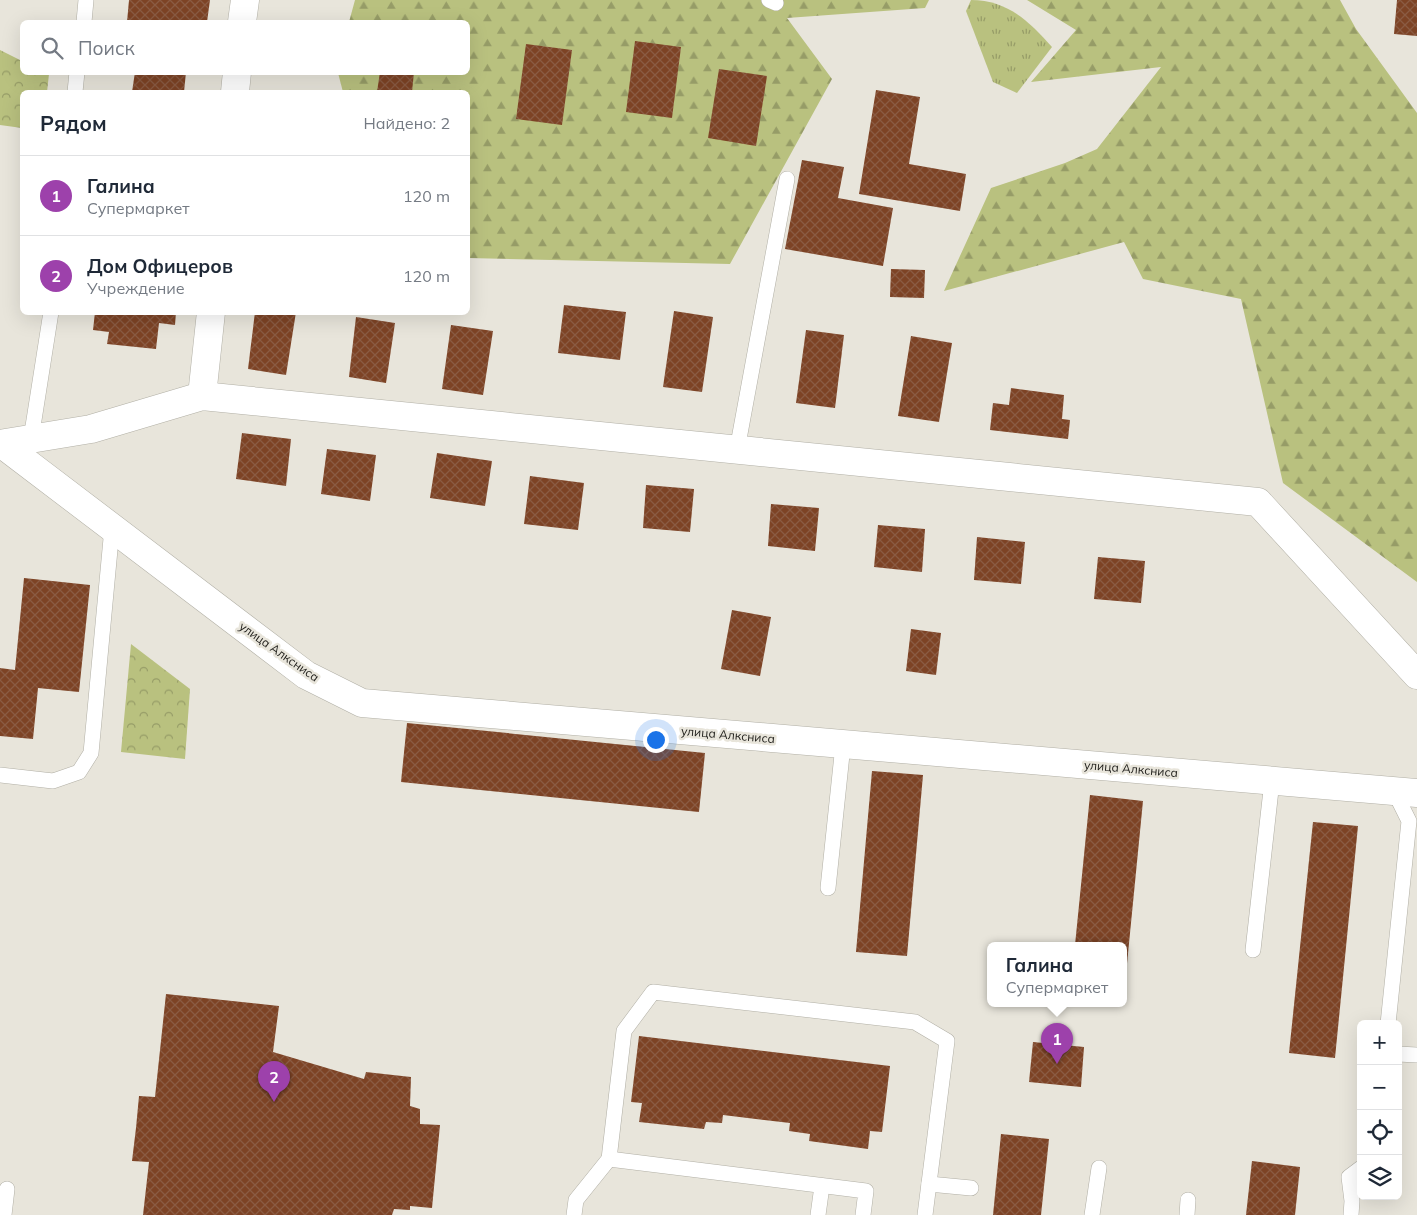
<!DOCTYPE html>
<html lang="ru">
<head>
<meta charset="utf-8">
<style>
	body { margin:0; font-family:Mulish,sans-serif; background:#f2f2f3; color:#1f2937 }
	.controls { position:absolute; right:15px; bottom:15px; display:grid; overflow:hidden; border-radius:8px; box-shadow:0 5px 20px #0002 }
	.controls button { width:45px; height:45px; display:grid; place-items:center; padding:0; border:0; border-bottom:1px solid #e0e1e3; background:#fff; color:#1f2937; font:25px sans-serif }
	.you { position:absolute; left:655px; top:739px; width:18px; height:18px; margin:-12px; border:4px solid #fff; border-radius:50%; background:#1a73e8; box-shadow:0 0 0 8px #1a73e833 }
	.badge { display:grid; place-items:center; width:32px; height:32px; border-radius:50%; background:#9d41ab; color:#fff; font-size:16px; font-weight:700 }
	.pin { position:absolute; translate:-50% -41px; filter:drop-shadow(0 1px 2px #0008) }
	.pin::after { content:''; position:absolute; top:26px; width:18px; height:15px; background:inherit; clip-path:polygon(0 0,100% 0,50% 100%) }
	.popup { position:absolute; left:987px; top:942px; width:140px; height:65px; box-sizing:border-box; display:grid; place-content:center; border-radius:8px; background:#fff; filter:drop-shadow(0 1px 4px #0005); font-size:16px; white-space:nowrap; color:#747a83 }
	.popup b { font-size:19px; color:#1f2937 }
	.popup::after { content:''; position:absolute; left:50%; top:100%; margin-left:-10px; border:10px solid transparent; border-top-color:#fff }
	.list { margin:0; padding:0; list-style:none }
	h2 { display:flex; justify-content:space-between; align-items:center; height:65px; margin:0; padding:0 20px; font-size:21px }
	h2 small { font-size:16px; font-weight:400; color:#747a83 }
	.list li { display:grid; grid-template-columns:32px 1fr auto; gap:15px; align-items:center; box-sizing:border-box; height:80px; padding:0 20px; border-top:1px solid #e0e1e3 }
	.list b { display:block; font-size:19px; white-space:nowrap }
	.list p { margin:0; font-size:16px; white-space:nowrap; color:#747a83 }
	.list em { font-size:16px; font-style:normal; color:#747a83 }
	.icon { flex:none; width:28px; height:28px; fill:none; stroke:currentColor; stroke-width:2; stroke-linecap:round; stroke-linejoin:round }
	.map { position:relative; flex:none; width:1417px; height:1215px; overflow:hidden }
	.search { position:absolute; background:#fff; box-shadow:0 5px 20px #0002; left:20px; top:20px; width:450px; height:55px; display:flex; align-items:center; gap:12px; box-sizing:border-box; padding:0 18px; border-radius:8px; color:#747a83; font-size:19px }
	.panel { position:absolute; background:#fff; box-shadow:0 5px 20px #0002; left:20px; top:90px; width:450px; height:225px; border-radius:8px }
	.map>svg:first-child { display:block }
	.grass { fill:url(#grass-tufts) }
	.forest { fill:url(#forest-firs) }
	.park { fill:url(#park-crowns) }
	.building { fill:url(#building-cross-hatch) }
	.lines { fill:none; stroke-linecap:round; stroke-linejoin:round }
	.lane-casing { stroke:#b1afa5; stroke-width:16 }
	.street-casing { stroke:#b1afa5; stroke-width:29 }
	.lane { stroke:#fff; stroke-width:15 }
	.street { stroke:#fff; stroke-width:28 }
	.labels { text-anchor:middle; stroke-width:5; stroke-linejoin:round; paint-order:stroke }
	.street-label { font-size:12px; fill:#22211d; stroke:#e8e5db }
</style>
</head>
<body>
<div class="map">
<svg width="1417" height="1215" viewBox="0 0 1417 1215">
	<defs>
		<pattern id="grass-tufts" width="24" height="20" patternUnits="userSpaceOnUse" patternTransform="scale(1.25)"><rect width="24" height="20" fill="#b9c17f"/><path d="M3 7l-1-3M5 7V3M7 7l1-3M15 17l-1-3M17 17v-4M19 17l1-3" fill="none" stroke="#969c67"/></pattern>
		<pattern id="forest-firs" width="22" height="20" patternUnits="userSpaceOnUse" patternTransform="scale(1.25)"><rect width="22" height="20" fill="#b9c17f"/><path d="M5 1l3.5 6h-7zM16 11l3.5 6h-7z" fill="#969c67"/></pattern>
		<pattern id="park-crowns" width="20" height="18" patternUnits="userSpaceOnUse" patternTransform="scale(1.25)"><rect width="20" height="18" fill="#b9c17f"/><path d="M2 6a3 3 0 1 1 6 0M12 15a3 3 0 1 1 6 0" fill="none" stroke="#969c67"/></pattern>
		<pattern id="building-cross-hatch" width="8" height="8" patternUnits="userSpaceOnUse" patternTransform="scale(1.25)"><rect width="8" height="8" fill="#7d4325"/><path d="M0 0l8 8M0 8l8-8" fill="none" stroke="#8a5b43"/></pattern>
	</defs>
	<rect width="100%" height="100%" fill="#e8e5db"/>
	<!-- grass -->
	<path class="grass" d="M971,0C1007,0 1029,21 1052,47L1017,93L993,82L966,11Z"/>
	<!-- forest -->
	<g class="forest">
		<polygon points="355,0 929,0 925,8 787,18 832,79 730,264 468,258 468,92 343,92 338,73 468,72 468,22 349,22"/>
		<polygon points="1027,0 1340,0 1356,29 1417,113 1417,582 1283,483 1241,299 1143,279 1124,242 944,291 991,188 1065,163 1097,149 1161,67 1031,82 1076,30"/>
	</g>
	<!-- park -->
	<g class="park">
		<polygon points="0,50 22,61 22,72 49,74 47,92 22,92 22,128 0,125"/>
		<polygon points="131,644 190,689 185,759 121,752"/>
	</g>
	<!-- building -->
	<g class="building">
		<polygon points="129,0 210,0 207,22 127,22"/>
		<polygon points="1397,0 1417,0 1417,36 1394,34"/>
		<polygon points="635,41 681,47 672,118 626,112"/>
		<polygon points="526,44 572,50 562,125 516,119"/>
		<polygon points="719,69 767,76 756,146 708,138"/>
		<polygon points="135,72 186,72 184,92 132,92"/>
		<polygon points="380,72 414,72 412,92 377,92"/>
		<polygon points="876,90 920,97 909,164 966,174 960,211 859,194"/>
		<polygon points="802,160 844,167 838,198 893,208 883,266 785,249"/>
		<polygon points="891,269 925,270 924,298 890,297"/>
		<polygon points="564,305 626,312 620,360 558,353"/>
		<polygon points="674,311 713,317 702,392 663,387"/>
		<polygon points="95,312 176,312 175,325 159,323 156,349 107,344 109,332 93,330"/>
		<polygon points="255,312 296,312 286,375 248,369"/>
		<polygon points="356,317 395,323 386,383 349,377"/>
		<polygon points="451,325 493,331 483,395 442,389"/>
		<polygon points="806,330 844,335 835,408 796,403"/>
		<polygon points="911,336 952,343 939,422 898,416"/>
		<polygon points="1011,388 1064,395 1062,419 1070,420 1068,439 990,430 993,403 1009,405"/>
		<polygon points="242,433 291,439 286,486 236,479"/>
		<polygon points="327,449 376,455 370,501 321,494"/>
		<polygon points="437,453 492,461 485,506 430,498"/>
		<polygon points="530,476 584,483 578,530 524,524"/>
		<polygon points="646,485 694,489 690,532 643,528"/>
		<polygon points="771,504 819,508 815,551 768,546"/>
		<polygon points="878,525 925,529 922,572 874,567"/>
		<polygon points="977,537 1025,542 1021,584 974,580"/>
		<polygon points="1098,557 1145,561 1141,603 1094,599"/>
		<polygon points="24,578 90,585 79,692 38,688 33,739 0,736 0,668 15,670"/>
		<polygon points="732,610 771,617 760,676 721,669"/>
		<polygon points="911,629 941,633 936,675 906,671"/>
		<polygon points="407,723 705,753 699,812 401,782"/>
		<polygon points="872,771 923,775 907,956 856,952"/>
		<polygon points="1090,795 1143,801 1125,984 1123,945 1075,945"/>
		<polygon points="1313,822 1358,826 1335,1058 1289,1053"/>
		<polygon points="166,994 279,1006 273,1052 364,1079 366,1072 411,1077 410,1106 420,1109 420,1124 440,1125 432,1208 410,1206 410,1210 394,1209 392,1215 143,1215 149,1162 132,1161 136,1128 139,1096 155,1097"/>
		<polygon points="639,1036 890,1066 882,1132 870,1131 868,1149 809,1141 810,1134 789,1131 790,1123 723,1115 722,1123 706,1122 704,1129 639,1122 642,1103 631,1102"/>
		<polygon points="1033,1042 1084,1047 1081,1087 1029,1082"/>
		<polygon points="1001,1134 1049,1139 1041,1215 993,1215"/>
		<polygon points="1252,1161 1300,1167 1295,1215 1246,1215"/>
	</g>
	<g class="lines">
		<defs>
			<g id="lane">
				<polyline points="769,0 776,3"/>
				<polyline points="84,22 86,0"/>
				<polyline points="75,92 77,72"/>
				<polyline points="31,439 51,312"/>
				<polyline points="737,450 787,179"/>
				<polyline points="0,775 53,781 79,772 91,753 112,528"/>
				<polyline points="828,888 843,745"/>
				<polyline points="1253,950 1272,781"/>
				<polyline points="1388,1024 1409,821 1394,791"/>
				<polyline points="1398,1054 1417,1055"/>
				<polyline points="609,1159 866,1191 863,1215"/>
				<polyline points="929,1184 971,1188"/>
				<polyline points="4,1215 7,1189"/>
				<polyline points="574,1215 576,1200 609,1159 624,1031 653,992 915,1022 947,1041 925,1215"/>
				<polyline points="818,1215 822,1186"/>
				<polyline points="1092,1215 1099,1168"/>
				<polyline points="1187,1215 1188,1200"/>
				<polyline points="1351,1215 1352,1201 1349,1177 1361,1168"/>
			</g>
			<g id="street">
				<polyline points="242,22 245,0"/>
				<polyline points="235,92 237,72"/>
				<polyline points="202,396 211,312"/>
				<polyline points="0,444 91,429 202,396 1258,502 1417,675"/>
				<polyline points="2,444 306,675 362,703 1417,793"/>
			</g>
		</defs>
		<!-- lane casing -->
		<use href="#lane" class="lane-casing"/>
		<!-- street casing -->
		<use href="#street" class="street-casing"/>
		<!-- lane -->
		<use href="#lane" class="lane"/>
		<!-- street -->
		<use href="#street" class="street"/>
	</g>
	<g class="labels">
		<!-- street labels -->
		<g class="street-label">
			<text transform="translate(279 652) rotate(35)" y="4">улица Алксниса</text>
			<text transform="translate(728 735) rotate(5)" y="4">улица Алксниса</text>
			<text transform="translate(1131 769) rotate(5)" y="4">улица Алксниса</text>
		</g>
	</g>
</svg>
<div class="controls">
<button>+</button>
<button>−</button>
<button><svg class="icon" aria-label="locate" viewBox="0 0 24 24"><circle cx="12" cy="12" r="6"/><path d="M12 2v4M12 18v4M2 12h4M18 12h4"/></svg></button>
<button><svg class="icon" aria-label="layers" viewBox="0 0 24 24"><path d="M12 4l9 5-9 5-9-5zM3 14l9 5 9-5"/></svg></button>
</div>
<div class="you"></div>
<div class="pin badge" style="left:1057px;top:1064px">1</div>
<div class="popup"><b>Галина</b>Супермаркет</div>
<div class="pin badge" style="left:274px;top:1102px">2</div>
<div class="search"><svg class="icon" aria-label="search" viewBox="0 0 24 24"><circle cx="10" cy="10" r="6"/><path d="M15 15l6 6"/></svg>Поиск</div>
<section class="panel">
<h2>Рядом<small>Найдено: 2</small></h2>
<ul class="list">
<li><span class="badge">1</span><div><b>Галина</b><p>Супермаркет</p></div><em>120 m</em></li>
<li><span class="badge">2</span><div><b>Дом Офицеров</b><p>Учреждение</p></div><em>120 m</em></li>
</ul>
</section>
</div>
</body>
</html>
